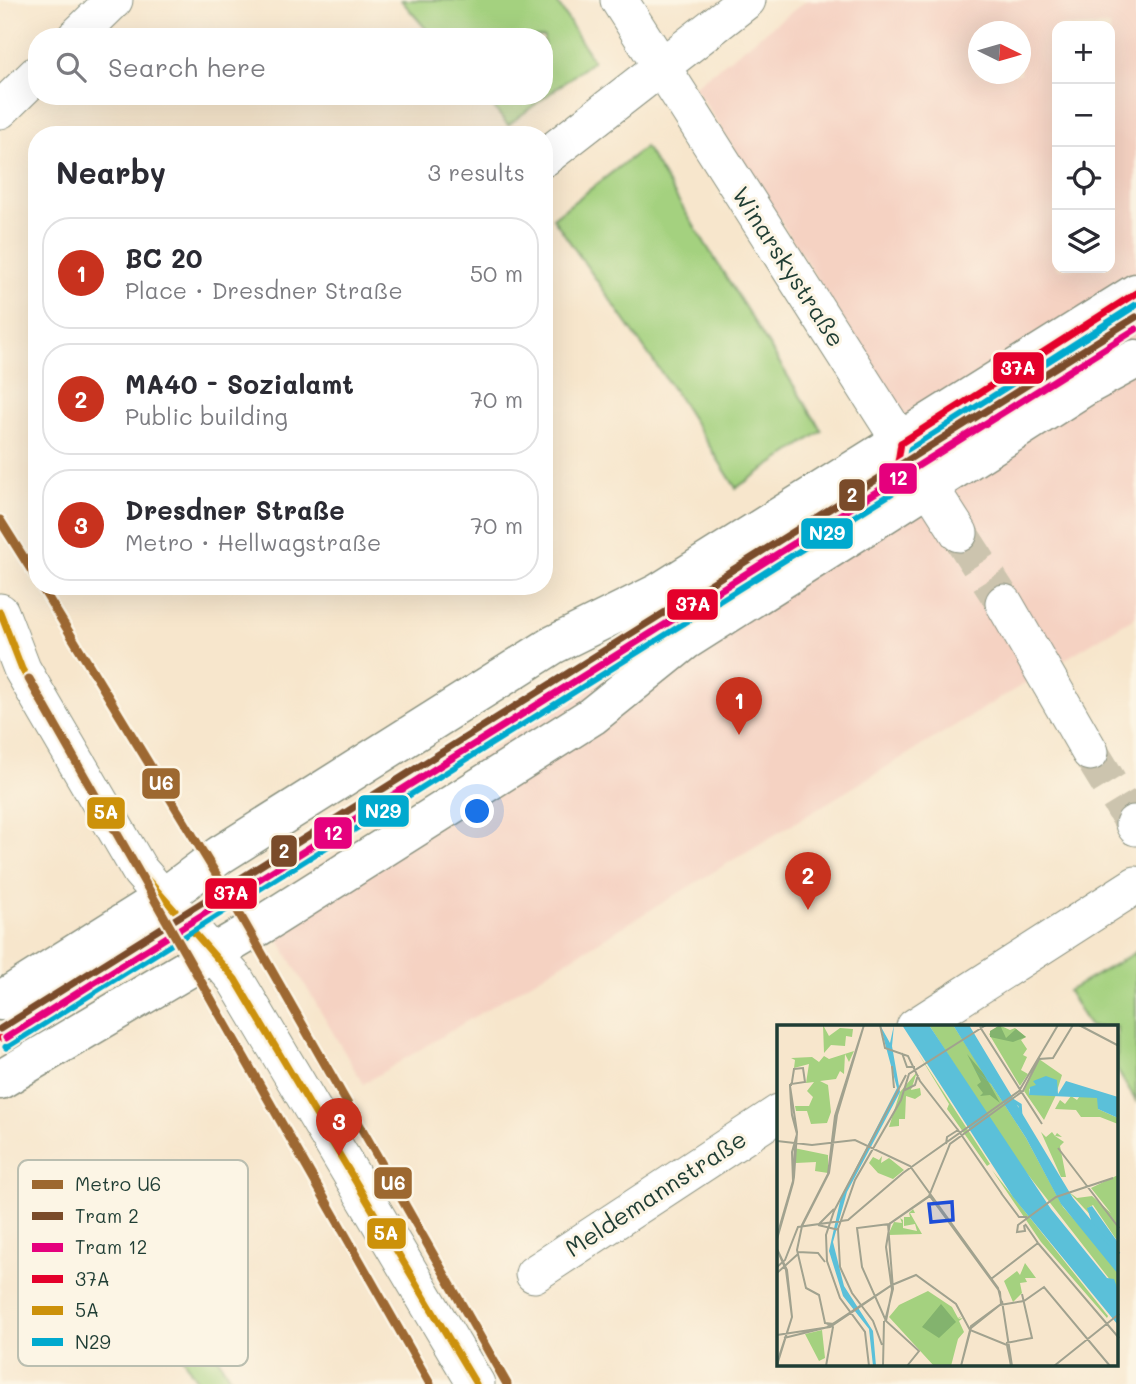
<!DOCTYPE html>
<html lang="en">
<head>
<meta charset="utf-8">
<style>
	body { margin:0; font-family:Mali,sans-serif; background:#f7f7f7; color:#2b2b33 }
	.controls { position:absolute; right:21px; top:21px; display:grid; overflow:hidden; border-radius:14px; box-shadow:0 7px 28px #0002 }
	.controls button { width:63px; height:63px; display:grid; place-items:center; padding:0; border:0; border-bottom:2px solid #e1e1e2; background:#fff; color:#2b2b33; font:35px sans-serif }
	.compass { position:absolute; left:968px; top:21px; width:63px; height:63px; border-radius:50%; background:#fff; box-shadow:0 7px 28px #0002; rotate:95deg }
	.you { position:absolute; left:478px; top:812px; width:24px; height:24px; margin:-18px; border:5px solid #fff; border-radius:50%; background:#1a73e8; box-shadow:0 0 0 10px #1a73e833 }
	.badge { display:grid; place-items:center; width:46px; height:46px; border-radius:50%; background:#c8321e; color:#fff; font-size:23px; font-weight:700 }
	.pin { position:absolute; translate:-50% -58px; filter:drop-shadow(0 2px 4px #0008) }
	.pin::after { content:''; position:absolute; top:37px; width:24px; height:21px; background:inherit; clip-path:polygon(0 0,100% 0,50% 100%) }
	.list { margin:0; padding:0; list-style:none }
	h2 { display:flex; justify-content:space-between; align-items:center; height:91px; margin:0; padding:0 28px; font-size:30px }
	h2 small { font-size:23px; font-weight:400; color:#7c7c81 }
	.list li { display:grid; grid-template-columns:46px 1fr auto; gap:21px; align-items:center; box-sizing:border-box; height:112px; margin:0 14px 14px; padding:0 14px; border:2px solid #e1e1e2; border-radius:28px }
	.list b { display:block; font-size:26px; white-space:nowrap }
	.list p { margin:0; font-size:23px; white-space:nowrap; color:#7c7c81 }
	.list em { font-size:23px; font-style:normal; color:#7c7c81 }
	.icon { flex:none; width:38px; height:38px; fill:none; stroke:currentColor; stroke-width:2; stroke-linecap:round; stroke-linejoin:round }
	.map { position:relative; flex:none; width:1136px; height:1384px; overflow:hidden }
	.search { position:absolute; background:#fff; box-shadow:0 7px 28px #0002; left:28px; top:28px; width:525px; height:77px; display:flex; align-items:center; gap:18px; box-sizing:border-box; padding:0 24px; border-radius:28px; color:#7c7c81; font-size:26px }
	.panel { position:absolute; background:#fff; box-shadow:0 7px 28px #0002; left:28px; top:126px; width:525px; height:469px; border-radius:28px }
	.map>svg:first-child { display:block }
	.built { fill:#f5d2c2; fill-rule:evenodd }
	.green { fill:#a4d17f; stroke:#62875a; stroke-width:2 }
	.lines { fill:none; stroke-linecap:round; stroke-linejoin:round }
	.minor-tunnel { stroke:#ccc4ae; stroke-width:37; stroke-dasharray:37 18; stroke-linecap:butt }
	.minor-casing { stroke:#8b9280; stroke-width:39 }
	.major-casing { stroke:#8b9280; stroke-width:41 }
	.minor { stroke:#fff; stroke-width:37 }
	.major { stroke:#fff; stroke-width:38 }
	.bus-1-casing { stroke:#fcf5e5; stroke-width:12 }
	.bus-2-casing { stroke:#fcf5e5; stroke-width:12 }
	.bus-3-casing { stroke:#fcf5e5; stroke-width:12 }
	.bus-1 { stroke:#e4002b; stroke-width:7 }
	.bus-2 { stroke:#cc910a; stroke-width:7 }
	.bus-3 { stroke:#00a9ce; stroke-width:7 }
	.tram-1-casing { stroke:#fcf5e5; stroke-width:12 }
	.tram-2-casing { stroke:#fcf5e5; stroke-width:12 }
	.tram-1 { stroke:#7a4b2a; stroke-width:7 }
	.tram-2 { stroke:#e5007d; stroke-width:7 }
	.metro-1-casing { stroke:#fcf5e5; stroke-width:14 }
	.metro-1 { stroke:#9d6830; stroke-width:9 }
	.labels { text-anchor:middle; stroke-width:6; stroke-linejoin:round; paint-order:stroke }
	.street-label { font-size:24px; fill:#1f3d34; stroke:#fcf5e5 }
	.inset-river { fill:none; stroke:#5bc0d9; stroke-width:3.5 }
	.inset-road { fill:none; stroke:#a1a28f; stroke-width:2 }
	.view { fill:#1d4ed8; fill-opacity:0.15; stroke:#1d4ed8; stroke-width:3.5 }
	.inset-edge { fill:none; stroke:#1f3d34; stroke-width:3.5 }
	.key { fill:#fcf5e5; stroke:#babeb0; stroke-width:2 }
	.key-label { font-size:19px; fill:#1f3d34 }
	.line-badge { stroke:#fcf5e5; stroke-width:2.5 }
	.badge-label { font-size:19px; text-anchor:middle; font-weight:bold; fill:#fff }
</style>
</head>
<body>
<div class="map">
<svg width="1136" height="1384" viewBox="0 0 1136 1384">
	<rect width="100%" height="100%" fill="#fcf5e5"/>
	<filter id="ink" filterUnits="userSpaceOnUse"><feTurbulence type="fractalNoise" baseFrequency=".0143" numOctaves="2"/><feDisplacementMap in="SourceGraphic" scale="14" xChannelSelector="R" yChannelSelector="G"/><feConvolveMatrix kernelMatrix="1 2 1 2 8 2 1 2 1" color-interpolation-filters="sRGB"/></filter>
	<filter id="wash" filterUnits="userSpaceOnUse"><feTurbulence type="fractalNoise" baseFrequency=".00686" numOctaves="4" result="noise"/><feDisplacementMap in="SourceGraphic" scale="28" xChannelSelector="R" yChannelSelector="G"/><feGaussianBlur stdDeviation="1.57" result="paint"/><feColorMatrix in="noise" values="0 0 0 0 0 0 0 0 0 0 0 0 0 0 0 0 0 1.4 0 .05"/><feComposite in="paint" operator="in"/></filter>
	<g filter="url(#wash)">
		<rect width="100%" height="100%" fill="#f7e6cc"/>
		<!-- built -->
		<path class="built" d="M807,0H1136V616L363,1084L259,906L930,456L694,86ZM1057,26H1110V268H1057ZM978,32H1020V74H978Z"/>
		<!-- green -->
		<g class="green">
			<polygon points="401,0 556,0 593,61 508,125 484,96 544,96 544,37 433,37"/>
			<polygon points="645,147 822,431 736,488 677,395 553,218"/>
			<polygon points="1136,952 1136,1101 1117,1070 1117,1027 1090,1027 1068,991"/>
			<polygon points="145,1237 145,1238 234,1384 199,1384 124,1263 131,1245"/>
		</g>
	</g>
	<g filter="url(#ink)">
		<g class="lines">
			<!-- minor-tunnel -->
			<g class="minor-tunnel">
				<polyline points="959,533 1004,603"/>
				<polyline points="1090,752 1134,824"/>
			</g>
			<defs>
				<g id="minor">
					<polyline points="619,0 959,533"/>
					<polyline points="76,37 114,0"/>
					<polyline points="0,110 37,74"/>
					<polyline points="544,158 747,0"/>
					<polyline points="1004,603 1090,752"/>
					<polyline points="0,612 22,669 140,871 235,979 476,1384"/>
					<polyline points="1134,824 1136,827"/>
					<polyline points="915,1027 1136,885"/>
					<polyline points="534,1274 779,1113"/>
				</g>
				<g id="major">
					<polyline points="0,1001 163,898 220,855 553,645 658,593 1136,293"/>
					<polyline points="0,1080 263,924 592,716 685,641 1084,387 1136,359"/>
				</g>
			</defs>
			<!-- minor casing -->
			<use href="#minor" class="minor-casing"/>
			<!-- major casing -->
			<use href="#major" class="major-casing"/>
			<!-- minor -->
			<use href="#minor" class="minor"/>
			<!-- major -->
			<use href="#major" class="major"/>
			<defs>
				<g id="bus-1">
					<polyline points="901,443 1136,293"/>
					<polyline points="0,1038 887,483 897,468 901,443"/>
				</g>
				<polyline id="bus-2" points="0,612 22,669 140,871 235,979 476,1384"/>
				<polyline id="bus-3" points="6,1047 893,492 907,472 911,449 1136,305"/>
			</defs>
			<!-- bus-1 casing -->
			<use href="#bus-1" class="bus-1-casing"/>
			<!-- bus-2 casing -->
			<use href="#bus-2" class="bus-2-casing"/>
			<!-- bus-3 casing -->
			<use href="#bus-3" class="bus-3-casing"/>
			<!-- bus-1 -->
			<use href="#bus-1" class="bus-1"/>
			<!-- bus-2 -->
			<use href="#bus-2" class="bus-2"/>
			<!-- bus-3 -->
			<use href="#bus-3" class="bus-3"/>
			<defs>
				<polyline id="tram-1" points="0,1029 1136,317"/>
				<polyline id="tram-2" points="6,1038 1136,329"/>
			</defs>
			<!-- tram-1 casing -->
			<use href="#tram-1" class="tram-1-casing"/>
			<!-- tram-2 casing -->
			<use href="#tram-2" class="tram-2-casing"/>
			<!-- tram-1 -->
			<use href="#tram-1" class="tram-1"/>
			<!-- tram-2 -->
			<use href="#tram-2" class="tram-2"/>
			<defs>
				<g id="metro-1">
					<polyline points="0,520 37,579"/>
					<polyline points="41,586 227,892 507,1384"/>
					<polyline points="29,679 430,1384"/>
				</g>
			</defs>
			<!-- metro-1 casing -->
			<use href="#metro-1" class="metro-1-casing"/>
			<!-- metro-1 -->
			<use href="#metro-1" class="metro-1"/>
		</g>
	</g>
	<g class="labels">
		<!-- street labels -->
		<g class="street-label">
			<text transform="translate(788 267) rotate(57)" y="8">Winarskystraße</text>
			<text transform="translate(656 1194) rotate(-33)" y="8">Meldemannstraße</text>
		</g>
	</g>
	<!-- overview -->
	<g transform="translate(777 1025)">
		<rect width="341" height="341" fill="#f7e6cc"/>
		<path d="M46,0L52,11L63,3L76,4L75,12L69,11L68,21L54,20L47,28ZM152,0H176L249,113L286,182L341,244V265L235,129ZM222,0L233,5L238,3L249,12L244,15L250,24L246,30L250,32L244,45L251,49L243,61L212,9ZM77,26L72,37L68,29L67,49L63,46L59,54L43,56L51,60L54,87L50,98L34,99L30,86H19L18,81H32L36,72L30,66L37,57L29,58L32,39L17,43L18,35L14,33L35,32L42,37L47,31L52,34ZM141,28L213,139L210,141L170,84L172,79ZM262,34L285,50L280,66L259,61L252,64V70H279L267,95L247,66ZM140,47L134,65L143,63L144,70L138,74L129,71L128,94H122V101L112,102L123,67ZM305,68L323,71L321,84L341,93V99L323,92H304L299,85L278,84L283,75L288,79L294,71L300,75ZM264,107L269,112L275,107L278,111L280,108L285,112L278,111L287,117L283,121L289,152H284ZM17,123L51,130V148L38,146L39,137L19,138ZM105,131L104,138L112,133L127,145L116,154L101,148L92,138L96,132L102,135ZM215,145L331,291L330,293L264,217ZM341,150L342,197L341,217L316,180L311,183L320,197L292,167L300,173L315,171L334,188L314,163ZM136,184L138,188H133L145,209L111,210L117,197L125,198L123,193L126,195V203L140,206L138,199L127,201V192H133L132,188ZM248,238L259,253H248L250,257L243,258L245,268L236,277L227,256L240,246L243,250ZM151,266L175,282L181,293L185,291L181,294L186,293L182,296L187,307L181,314L174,341H157L112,292L122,280ZM45,305L48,333L42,336L28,309Z" fill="#a4d17f"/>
		<path d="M223,0L229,13L239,4L249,12L236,17L213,12V6ZM190,29L207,49L223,78L213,70L203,71L206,68L200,60L204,57ZM164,279L179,297L162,313L145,302Z" fill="#83b36e"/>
		<path d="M103,0L113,18L117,0L115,21L123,67L70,167L56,217L67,261L96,306L99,341H96L92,304L66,271L52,226L64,172L120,63ZM125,0H152L274,184L330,253L337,254L341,265V300L236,172ZM176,0H192L296,173L314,195L310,183L315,181L340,216L341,249L284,179L249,113L214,59L195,43L211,56ZM269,51L280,55L281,69L289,56L341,72V93L321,84L320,73L252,70L253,62L259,60L256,56Z" fill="#5bc0d9"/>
		<path class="inset-river" d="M192,15L231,71M235,75L243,80L244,95L285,166M288,171L342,229"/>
		<path class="inset-road" d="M103,0L108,23L131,31L143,56L181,105M302,0L342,21M203,2L265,99M125,28L130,42H138M115,41L117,63M126,66L138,60L141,50M0,116L35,120L78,115L133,141L221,263L225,279M169,119L170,112L181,105L225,169M281,123L342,203M224,168L242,192H250M152,170L223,267L224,279L194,303L184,341M57,186L49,210L50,236L63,273L88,307L92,341M57,186L129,50M42,199L57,184M248,199L261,218M41,200L62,205M111,200L153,171M247,200L248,206L240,207L241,200L279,172L336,153M24,202L51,149L58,91L87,0M61,204L63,242L75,268L96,296L105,320M61,204L78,155L124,75L132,49L209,0M0,212L4,197L16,156L15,127L20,109L15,90L14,79L13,61V60H14V59L28,57L26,43L17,44L15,57L14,60H13V61L20,107L17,152L16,158L0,214M0,213L16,156L18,120M260,217L342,313M0,224L10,245L15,292L0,340M0,224L9,245L15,292L0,338M21,227L41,228L48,237M0,242L8,235L21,202L71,195L126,148L242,66L281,0M0,248L21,229M214,254L261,218M225,276L235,341M223,280L247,276L267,262L333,341M108,296L116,264L111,199M109,296L115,265L109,222L113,198M57,299L48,298L42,270L29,263L20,225L25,201L52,148L60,90L87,0M0,310L53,302L115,260M7,313L51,302L115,260L139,250L179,279L193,305L230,320L234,341M229,318L255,313L245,269M49,341L56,302L50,299M106,341L107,296M130,341L142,326L109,296L85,242L80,203L112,199L152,171L173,119L246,66L262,34L276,33L296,0M184,341L194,301L224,279M277,341L342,289"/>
		<path class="view" d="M175,177L176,195L154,197L152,179Z"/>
		<rect width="341" height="341" class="inset-edge"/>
	</g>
	<!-- legend -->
	<rect x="18" y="1160" width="230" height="206" rx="10" class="key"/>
	<rect x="32" y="1180" width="31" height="9" fill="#9d6830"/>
	<rect x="32" y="1212" width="31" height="8" fill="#7a4b2a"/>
	<rect x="32" y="1243" width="31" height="9" fill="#e5007d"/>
	<rect x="32" y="1275" width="31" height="8" fill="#e4002b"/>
	<rect x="32" y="1306" width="31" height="9" fill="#cc910a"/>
	<rect x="32" y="1338" width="31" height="8" fill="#00a9ce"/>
	<g class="key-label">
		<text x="75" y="1191">Metro U6</text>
		<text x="75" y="1223">Tram 2</text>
		<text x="75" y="1254">Tram 12</text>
		<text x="75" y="1286">37A</text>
		<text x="75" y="1317">5A</text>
		<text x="75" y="1349">N29</text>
	</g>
	<g class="line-badge">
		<rect x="992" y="351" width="53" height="34" rx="7" fill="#e4002b"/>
		<rect x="878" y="462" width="40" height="33" rx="7" fill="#e5007d"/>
		<rect x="838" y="478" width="28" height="34" rx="7" fill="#7a4b2a"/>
		<rect x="800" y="517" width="54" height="33" rx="7" fill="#00a9ce"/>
		<rect x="666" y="588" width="53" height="33" rx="7" fill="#e4002b"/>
		<rect x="141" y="767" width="40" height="33" rx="7" fill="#9d6830"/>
		<rect x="357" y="794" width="53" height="34" rx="7" fill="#00a9ce"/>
		<rect x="86" y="796" width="40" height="34" rx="7" fill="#cc910a"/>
		<rect x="313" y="816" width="40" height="34" rx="7" fill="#e5007d"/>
		<rect x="270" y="834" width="28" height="34" rx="7" fill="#7a4b2a"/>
		<rect x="204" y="877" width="54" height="33" rx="7" fill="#e4002b"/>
		<rect x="373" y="1166" width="40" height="34" rx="7" fill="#9d6830"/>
		<rect x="366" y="1217" width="41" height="33" rx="7" fill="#cc910a"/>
	</g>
	<g class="badge-label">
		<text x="1018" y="375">37A</text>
		<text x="898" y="485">12</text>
		<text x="852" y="502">2</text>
		<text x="827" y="540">N29</text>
		<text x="693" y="611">37A</text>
		<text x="161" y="790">U6</text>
		<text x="383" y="818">N29</text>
		<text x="106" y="819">5A</text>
		<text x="333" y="840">12</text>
		<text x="284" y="858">2</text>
		<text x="231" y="900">37A</text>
		<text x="393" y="1190">U6</text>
		<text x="386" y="1240">5A</text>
	</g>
</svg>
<div class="controls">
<button>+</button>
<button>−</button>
<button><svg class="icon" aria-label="locate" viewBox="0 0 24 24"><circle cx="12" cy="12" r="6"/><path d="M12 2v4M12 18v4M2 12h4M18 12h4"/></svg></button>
<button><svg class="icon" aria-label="layers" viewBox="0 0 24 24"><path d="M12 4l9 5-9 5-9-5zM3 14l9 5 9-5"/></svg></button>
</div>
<svg class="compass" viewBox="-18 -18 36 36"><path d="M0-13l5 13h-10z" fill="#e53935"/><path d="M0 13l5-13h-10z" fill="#7c7c81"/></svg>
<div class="you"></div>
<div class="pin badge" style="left:739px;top:735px">1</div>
<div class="pin badge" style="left:808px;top:910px">2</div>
<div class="pin badge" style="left:339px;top:1156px">3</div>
<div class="search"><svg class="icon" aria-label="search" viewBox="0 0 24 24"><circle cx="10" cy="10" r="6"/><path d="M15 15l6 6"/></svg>Search here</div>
<section class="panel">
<h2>Nearby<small>3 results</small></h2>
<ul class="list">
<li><span class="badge">1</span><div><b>BC 20</b><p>Place · Dresdner Straße</p></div><em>50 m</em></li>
<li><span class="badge">2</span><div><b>MA40 - Sozialamt</b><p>Public building</p></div><em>70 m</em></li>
<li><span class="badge">3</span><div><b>Dresdner Straße</b><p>Metro · Hellwagstraße</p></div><em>70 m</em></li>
</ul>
</section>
</div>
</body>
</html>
